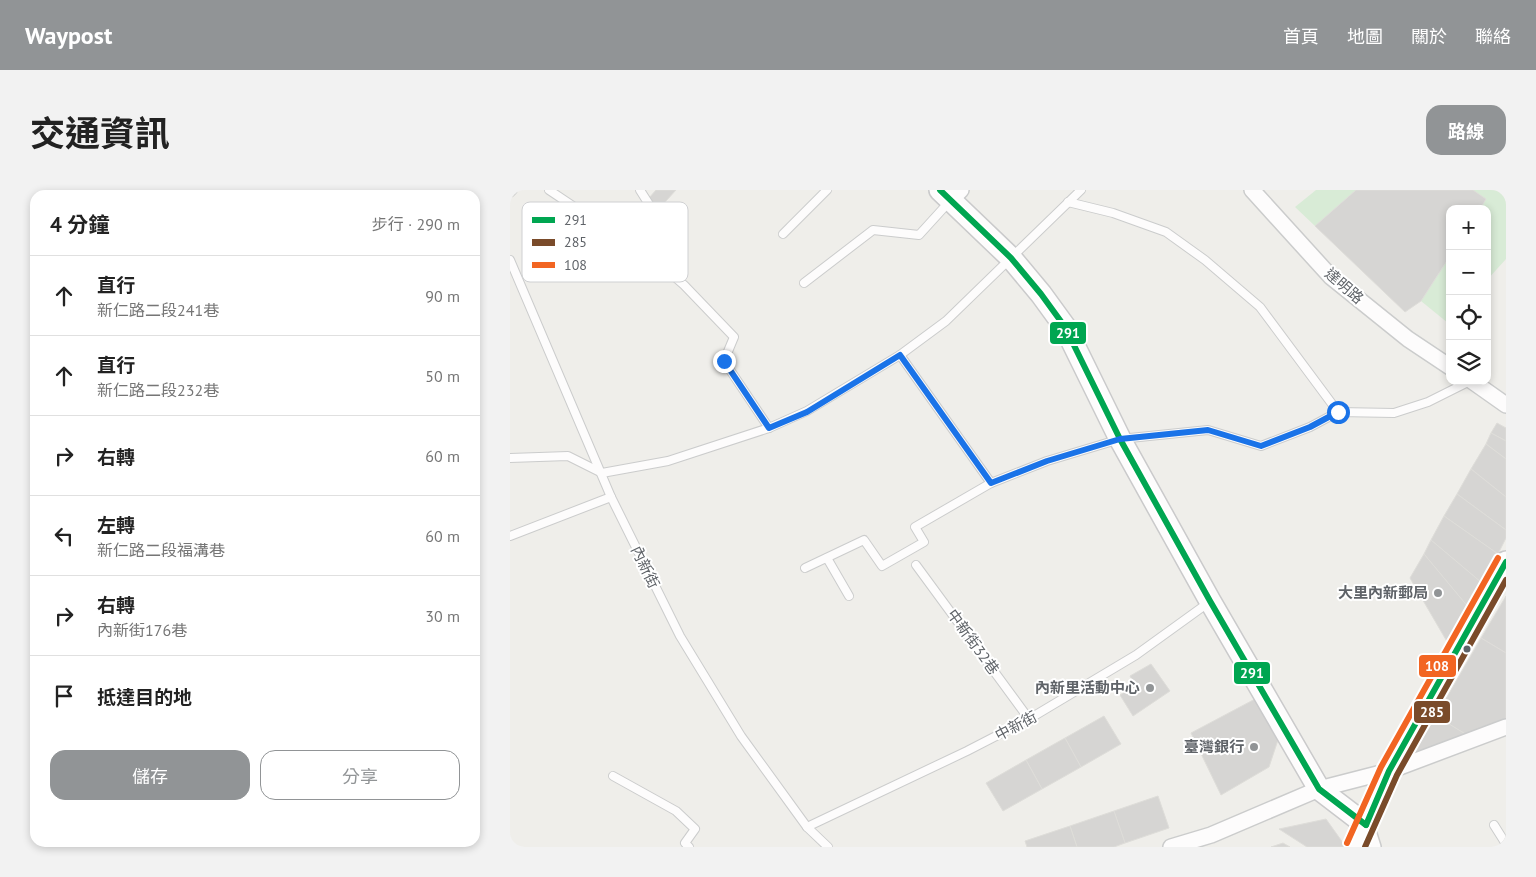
<!DOCTYPE html>
<html lang="zh-TW">
<head>
<meta charset="utf-8">
<style>
	body { margin:0; font-family:"PT Sans","Noto Sans TC",sans-serif; background:#f2f2f2; color:#222 }
	.controls { position:absolute; right:15px; top:15px; display:grid; overflow:hidden; border-radius:10px; box-shadow:0 2px 8px #0003 }
	.controls button { width:45px; height:45px; display:grid; place-items:center; padding:0; border:0; border-bottom:1px solid #e0e0e0; background:#fff; color:#222; font:25px sans-serif }
	.stop { position:absolute; width:15px; height:15px; margin:-11px; border:4px solid #1a73e8; border-radius:50%; background:#fff }
	.stop.end { background:#1a73e8; border-color:#fff; box-shadow:0 1px 5px #0008 }
	.list { margin:0; padding:0; list-style:none }
	h2 { display:flex; justify-content:space-between; align-items:center; height:65px; margin:0; padding:0 20px; font-size:21px }
	h2 small { font-size:16px; font-weight:400; color:#767676 }
	.list li { display:grid; grid-template-columns:32px 1fr auto; gap:15px; align-items:center; box-sizing:border-box; height:80px; padding:0 20px; border-top:1px solid #e0e0e0 }
	.list b { display:block; font-size:19px; white-space:nowrap }
	.list p { margin:0; font-size:16px; white-space:nowrap; color:#767676 }
	.list em { font-size:16px; font-style:normal; color:#767676 }
	.actions { display:flex; gap:10px; padding:15px 20px }
	.actions a { flex:1; padding:11px 0; border:1px solid #919496; border-radius:15px; text-align:center; font-size:18px; color:#919496 }
	.actions .main { background:#919496; color:#fff }
	.icon { flex:none; width:28px; height:28px; fill:none; stroke:currentColor; stroke-width:2; stroke-linecap:round; stroke-linejoin:round }
	.map { position:relative; flex:none; width:996px; height:657px; overflow:hidden; border-radius:15px }
	header { display:flex; align-items:center; gap:30px; box-sizing:border-box; height:70px; padding:0 25px; background:#919496; color:#fff }
	header strong { font-size:24px }
	nav { display:flex; gap:28px; margin-inline-start:auto; font-size:18px }
	.intro { display:flex; align-items:center; justify-content:space-between; box-sizing:border-box; height:120px; padding:0 30px }
	h1 { margin:0; font-size:35px }
	.button { padding:12px 22px; border-radius:15px; background:#919496; color:#fff; font-size:18px; font-weight:700 }
	main { display:flex; gap:30px; padding:0 30px }
	aside { flex:1; background:#fff; border-radius:15px; box-shadow:0 2px 8px #0003 }
	.map>svg:first-child { display:block }
	.green { fill:#d8ebd6 }
	.building { fill:#d6d5d3; stroke:#deddd9 }
	.lines { fill:none; stroke-linecap:round; stroke-linejoin:round }
	.lane-casing { stroke:#cbcccc; stroke-width:10 }
	.street-casing { stroke:#cbcccc; stroke-width:18 }
	.secondary-casing { stroke:#cacacb; stroke-width:24 }
	.lane { stroke:#fdfcfc; stroke-width:8 }
	.street { stroke:#fdfcfc; stroke-width:15 }
	.secondary { stroke:#fdfcfc; stroke-width:21 }
	.bus-1-casing { stroke:#fff; stroke-width:10 }
	.bus-2-casing { stroke:#fff; stroke-width:10 }
	.bus-3-casing { stroke:#fff; stroke-width:10 }
	.bus-1 { stroke:#00a651; stroke-width:6 }
	.bus-2 { stroke:#7a4b2a; stroke-width:6 }
	.bus-3 { stroke:#f26522; stroke-width:6 }
	.route { stroke:#1a73e8; stroke-width:6 }
	.poi-dot { fill:#919496; stroke:#fff; stroke-width:2 }
	.bus-dot { fill:#5f6368; stroke:#fff; stroke-width:2 }
	.labels { text-anchor:middle; stroke-width:4; stroke-linejoin:round; paint-order:stroke }
	.street-label { font-size:15px; fill:#5f6368; stroke:#fff }
	.poi-label { font-size:15px; font-weight:bold; fill:#5f6368; stroke:#fff; text-anchor:end }
	.key { fill:#fff; stroke:#cfd0d2; stroke-width:1 }
	.key-label { font-size:14px; fill:#5f6368 }
	.line-badge { stroke:#fff; stroke-width:2 }
	.badge-label { font-size:14px; text-anchor:middle; font-weight:bold; fill:#fff }
</style>
</head>
<body>
<header>
<strong>Waypost</strong>
<nav><a>首頁</a><a>地圖</a><a>關於</a><a>聯絡</a></nav>
</header>
<div class="intro"><h1>交通資訊</h1><a class="button">路線</a></div>
<main>
<aside>
<h2>4 分鐘<small>步行 · 290 m</small></h2>
<ul class="list">
<li><svg class="icon" aria-label="ahead" viewBox="0 0 24 24"><path d="M12 20V5M6 11l6-6 6 6"/></svg><div><b>直行</b><p>新仁路二段241巷</p></div><em>90 m</em></li>
<li><svg class="icon" aria-label="ahead" viewBox="0 0 24 24"><path d="M12 20V5M6 11l6-6 6 6"/></svg><div><b>直行</b><p>新仁路二段232巷</p></div><em>50 m</em></li>
<li><svg class="icon" aria-label="right" viewBox="0 0 24 24"><path d="M7 20v-9h11M14 6l5 5-5 5"/></svg><div><b>右轉</b></div><em>60 m</em></li>
<li><svg class="icon" aria-label="left" viewBox="0 0 24 24"><path d="M17 20v-9H6M10 6l-5 5 5 5"/></svg><div><b>左轉</b><p>新仁路二段福溝巷</p></div><em>60 m</em></li>
<li><svg class="icon" aria-label="right" viewBox="0 0 24 24"><path d="M7 20v-9h11M14 6l5 5-5 5"/></svg><div><b>右轉</b><p>內新街176巷</p></div><em>30 m</em></li>
<li><svg class="icon" aria-label="arrive" viewBox="0 0 24 24"><path d="M6 21V4h12l-3 4 3 4H6"/></svg><div><b>抵達目的地</b></div></li>
</ul>
<div class="actions"><a class="main">儲存</a><a>分享</a></div>
</aside>
<div class="map">
<svg width="996" height="657" viewBox="0 0 996 657">
	<rect width="100%" height="100%" fill="#efeeea"/>
	<!-- green -->
	<g class="green">
		<polygon points="806,0 846,0 805,36 785,17"/>
		<polygon points="963,0 996,0 996,69 977,90 977,19 970,19"/>
		<polygon points="940,66 940,131 938,133 911,111"/>
	</g>
	<!-- building -->
	<g class="building">
		<polygon points="146,0 166,0 147,21 139,8"/>
		<polygon points="846,0 963,0 976,9 970,19 940,19 940,66 911,111 895,122 805,36"/>
		<polygon points="987,233 996,238 996,251 981,243"/>
		<polygon points="981,243 996,251 996,269 976,254"/>
		<polygon points="976,254 996,269 996,307 961,279"/>
		<polygon points="961,279 996,307 996,340 947,304"/>
		<polygon points="947,304 996,340 996,348 988,364 934,326"/>
		<polygon points="934,326 988,364 972,393 921,350"/>
		<polygon points="921,350 972,393 959,418 914,364"/>
		<polygon points="914,364 959,418 939,455 900,388"/>
		<polygon points="996,406 996,463 971,448"/>
		<polygon points="971,448 996,463 996,530 957,545 926,526"/>
		<polygon points="641,474 660,501 623,526 610,505 625,495 620,486"/>
		<polygon points="747,508 769,547 759,577 711,605 681,543"/>
		<polygon points="594,526 611,554 571,577 555,548"/>
		<polygon points="926,526 957,545 902,566"/>
		<polygon points="555,548 571,577 532,599 516,570"/>
		<polygon points="516,570 532,599 493,621 476,593"/>
		<polygon points="648,606 659,638 615,653 604,621"/>
		<polygon points="604,621 615,653 604,657 567,657 560,636"/>
		<polygon points="816,629 836,657 797,657 769,639"/>
		<polygon points="560,636 567,657 517,657 515,651"/>
		<polygon points="773,653 780,657 761,657"/>
	</g>
	<g class="lines">
		<defs>
			<g id="lane">
				<polyline points="39,0 151,75 174,95 224,147 214,171 259,238"/>
				<polyline points="0,3 3,0"/>
				<polyline points="558,12 603,23 656,42 695,70 750,117 828,222"/>
				<polyline points="273,44 317,0"/>
				<polyline points="115,51 147,27 130,0"/>
				<polyline points="0,70 101,307 170,446 231,546 297,637 318,657"/>
				<polyline points="294,93 363,40 409,45 439,12"/>
				<polyline points="390,165 481,293"/>
				<polyline points="0,268 58,266 92,283 158,271 259,238 297,221 390,165 436,131 571,0"/>
				<polyline points="0,346 101,307"/>
				<polyline points="317,368 339,406"/>
				<polyline points="406,375 519,529"/>
				<polyline points="295,378 354,350 372,376 414,352 405,337 481,293 537,271 610,249 698,240 751,256 800,237 828,222 884,223 918,212 960,191"/>
				<polyline points="103,586 166,621 185,639 175,653 179,657"/>
				<polyline points="984,635 996,654"/>
				<polyline points="297,637 457,561 519,529 626,465 698,413"/>
			</g>
			<g id="street">
				<polyline points="742,0 821,87 898,149 940,177"/>
				<polyline points="440,11 451,0"/>
				<polyline points="962,191 996,215"/>
				<polyline points="856,635 863,657"/>
				<polyline points="661,657 701,645 809,599 879,581 996,537"/>
			</g>
			<g id="secondary">
				<polyline points="430,0 501,68 531,104 555,137 610,249 700,411 809,599 856,635"/>
				<polyline points="845,657 879,581 996,372"/>
			</g>
		</defs>
		<!-- lane casing -->
		<use href="#lane" class="lane-casing"/>
		<!-- street casing -->
		<use href="#street" class="street-casing"/>
		<!-- secondary casing -->
		<use href="#secondary" class="secondary-casing"/>
		<!-- lane -->
		<use href="#lane" class="lane"/>
		<!-- street -->
		<use href="#street" class="street"/>
		<!-- secondary -->
		<use href="#secondary" class="secondary"/>
		<defs>
			<g id="bus-1">
				<polyline points="430,0 501,68 531,104 555,137 610,249 700,411 809,599 856,635"/>
				<polyline points="856,635 879,581 996,372"/>
			</g>
			<polyline id="bus-2" points="855,657 887,585 996,390"/>
			<polyline id="bus-3" points="837,653 871,577 988,368"/>
		</defs>
		<!-- bus-1 casing -->
		<use href="#bus-1" class="bus-1-casing"/>
		<!-- bus-2 casing -->
		<use href="#bus-2" class="bus-2-casing"/>
		<!-- bus-3 casing -->
		<use href="#bus-3" class="bus-3-casing"/>
		<!-- bus-1 -->
		<use href="#bus-1" class="bus-1"/>
		<!-- bus-2 -->
		<use href="#bus-2" class="bus-2"/>
		<!-- bus-3 -->
		<use href="#bus-3" class="bus-3"/>
	</g>
	<g class="lines">
		<!-- route -->
		<polyline class="route" points="214,171 259,238 297,222 390,165 481,293 537,271 610,249 698,240 751,256 800,237 828,222"/>
	</g>
	<!-- markers -->
	<g class="poi-dot">
		<circle cx="928" cy="403" r="5"/>
		<circle cx="640" cy="498" r="5"/>
		<circle cx="744" cy="557" r="5"/>
	</g>
	<circle class="bus-dot" cx="957" cy="459" r="4.5"/>
	<g class="labels">
		<!-- street labels -->
		<g class="street-label">
			<text transform="translate(834 96) rotate(41)" y="5">達明路</text>
			<text transform="translate(135 377) rotate(64)" y="5">內新街</text>
			<text transform="translate(463 452) rotate(54)" y="5">中新街32巷</text>
			<text transform="translate(506 536) rotate(-28)" y="5">中新街</text>
		</g>
		<!-- poi labels -->
		<g class="poi-label">
			<text x="918" y="408">大里內新郵局</text>
			<text x="630" y="503">內新里活動中心</text>
			<text x="734" y="562">臺灣銀行</text>
		</g>
	</g>
	<!-- legend -->
	<rect x="12" y="12" width="166" height="80" rx="8" class="key"/>
	<rect x="22" y="27" width="23" height="6" fill="#00a651"/>
	<rect x="22" y="49" width="23" height="7" fill="#7a4b2a"/>
	<rect x="22" y="72" width="23" height="6" fill="#f26522"/>
	<g class="key-label">
		<text x="54" y="35">291</text>
		<text x="54" y="57">285</text>
		<text x="54" y="80">108</text>
	</g>
	<g class="line-badge">
		<rect x="539" y="131" width="38" height="24" rx="5" fill="#00a651"/>
		<rect x="908" y="464" width="39" height="24" rx="5" fill="#f26522"/>
		<rect x="723" y="471" width="38" height="24" rx="5" fill="#00a651"/>
		<rect x="903" y="510" width="38" height="24" rx="5" fill="#7a4b2a"/>
	</g>
	<g class="badge-label">
		<text x="558" y="148">291</text>
		<text x="927" y="481">108</text>
		<text x="742" y="488">291</text>
		<text x="922" y="527">285</text>
	</g>
</svg>
<div class="controls">
<button>+</button>
<button>−</button>
<button><svg class="icon" aria-label="locate" viewBox="0 0 24 24"><circle cx="12" cy="12" r="6"/><path d="M12 2v4M12 18v4M2 12h4M18 12h4"/></svg></button>
<button><svg class="icon" aria-label="layers" viewBox="0 0 24 24"><path d="M12 4l9 5-9 5-9-5zM3 14l9 5 9-5"/></svg></button>
</div>
<div class="stop" style="left:828px;top:222px"></div>
<div class="stop end" style="left:214px;top:171px"></div>
</div>
</main>
</body>
</html>
